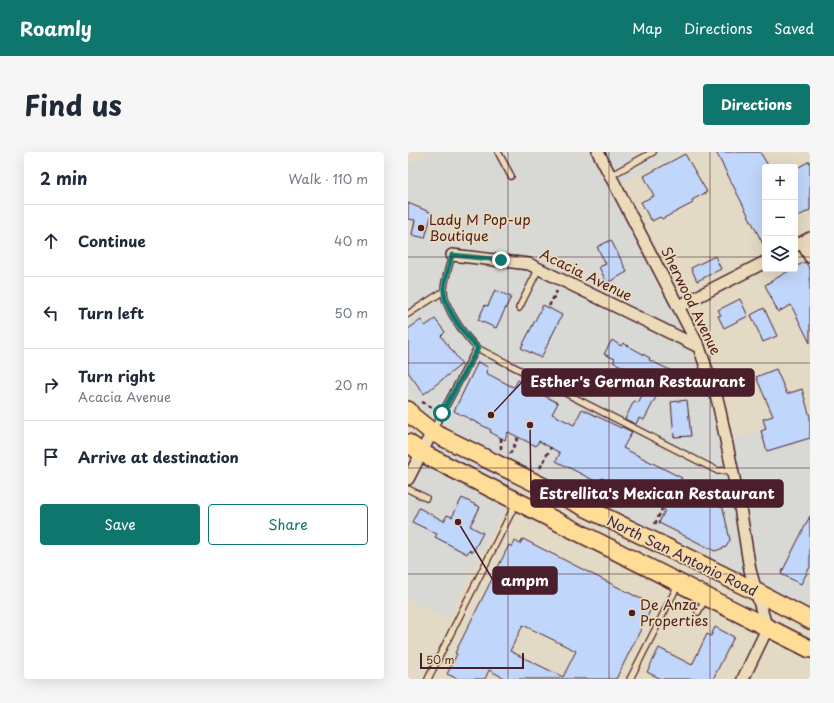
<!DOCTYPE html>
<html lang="en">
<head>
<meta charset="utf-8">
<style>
	body { margin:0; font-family:"Playpen Sans",sans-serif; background:#f6f6f7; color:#1f2937 }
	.controls { position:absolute; right:12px; top:12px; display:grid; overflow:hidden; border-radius:4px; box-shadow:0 4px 16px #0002 }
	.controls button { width:36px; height:36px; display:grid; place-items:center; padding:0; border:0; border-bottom:1px solid #e0e1e3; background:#fff; color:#1f2937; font:20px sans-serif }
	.scale { position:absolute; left:12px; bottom:10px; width:104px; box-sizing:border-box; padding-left:4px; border:2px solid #4a1f2b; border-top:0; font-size:11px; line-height:14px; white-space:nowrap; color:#4a1f2b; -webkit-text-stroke:3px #ecdbb8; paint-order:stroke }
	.stop { position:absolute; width:12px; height:12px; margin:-9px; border:3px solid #0f766e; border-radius:50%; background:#fff }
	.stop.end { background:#0f766e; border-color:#fff; box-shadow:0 1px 4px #0008 }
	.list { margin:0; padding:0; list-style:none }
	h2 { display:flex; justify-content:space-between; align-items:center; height:52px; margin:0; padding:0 16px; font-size:17px }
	h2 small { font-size:13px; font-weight:400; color:#747a83 }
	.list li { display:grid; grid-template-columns:26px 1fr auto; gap:12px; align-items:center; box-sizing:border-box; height:72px; padding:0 16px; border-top:1px solid #e0e1e3 }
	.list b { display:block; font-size:15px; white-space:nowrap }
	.list p { margin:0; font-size:13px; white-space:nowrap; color:#747a83 }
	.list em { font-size:13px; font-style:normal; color:#747a83 }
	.actions { display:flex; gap:8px; padding:12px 16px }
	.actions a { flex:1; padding:9px 0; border:1px solid #0f766e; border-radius:4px; text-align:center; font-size:14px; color:#0f766e }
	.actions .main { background:#0f766e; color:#fff }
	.icon { flex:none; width:22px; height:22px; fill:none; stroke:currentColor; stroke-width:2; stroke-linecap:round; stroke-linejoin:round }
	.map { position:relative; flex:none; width:402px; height:527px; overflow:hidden; border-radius:4px }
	header { display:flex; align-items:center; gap:24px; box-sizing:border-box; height:56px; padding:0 20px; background:#0f766e; color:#fff }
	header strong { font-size:19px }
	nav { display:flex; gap:22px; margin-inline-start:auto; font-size:14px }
	.intro { display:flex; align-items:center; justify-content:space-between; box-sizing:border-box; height:96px; padding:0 24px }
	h1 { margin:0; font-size:28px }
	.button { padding:10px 18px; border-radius:4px; background:#0f766e; color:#fff; font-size:14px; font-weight:700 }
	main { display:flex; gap:24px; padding:0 24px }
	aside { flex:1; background:#fff; border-radius:4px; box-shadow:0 4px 16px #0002 }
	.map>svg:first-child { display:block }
	.built { fill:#d8d9d5 }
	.building { fill:#c0d6fa; stroke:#4a1f2b; fill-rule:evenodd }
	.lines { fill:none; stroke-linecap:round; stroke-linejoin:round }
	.service-casing { stroke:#4a1f2b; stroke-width:8 }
	.minor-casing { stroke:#4a1f2b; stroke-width:14 }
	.primary-casing { stroke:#4a1f2b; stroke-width:20 }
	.path { stroke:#4a1f2b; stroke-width:2.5; stroke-dasharray:4 3; stroke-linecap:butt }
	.service { stroke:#ecdbb8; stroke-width:5.5 }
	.minor { stroke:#ecdbb8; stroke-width:11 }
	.primary { stroke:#ffdd96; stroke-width:17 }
	.route { stroke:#0f766e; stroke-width:5 }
	.grid { fill:none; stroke:#4a1f2b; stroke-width:1; stroke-opacity:0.55 }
	.poi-dot { fill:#4a1f2b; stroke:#ecdbb8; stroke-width:1.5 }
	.labels { text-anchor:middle; stroke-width:3.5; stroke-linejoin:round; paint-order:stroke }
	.poi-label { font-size:14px; fill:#4a1f2b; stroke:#ecdbb8; text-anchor:start }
	.street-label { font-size:14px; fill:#4a1f2b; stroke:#ecdbb8 }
	.leader { fill:none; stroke:#4a1f2b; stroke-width:1.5 }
	.callout-dot { fill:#4a1f2b; stroke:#ecdbb8; stroke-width:1.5 }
	.callout { fill:#4a1f2b; stroke:#4a1f2b; stroke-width:1.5 }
	.callout-label { font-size:15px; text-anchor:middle; font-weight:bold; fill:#fff }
</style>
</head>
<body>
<header>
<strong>Roamly</strong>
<nav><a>Map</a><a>Directions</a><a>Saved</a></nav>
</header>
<div class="intro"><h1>Find us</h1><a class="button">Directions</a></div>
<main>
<aside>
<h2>2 min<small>Walk · 110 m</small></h2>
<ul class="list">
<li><svg class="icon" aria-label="ahead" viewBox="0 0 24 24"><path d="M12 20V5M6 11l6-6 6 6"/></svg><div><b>Continue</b></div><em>40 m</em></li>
<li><svg class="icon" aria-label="left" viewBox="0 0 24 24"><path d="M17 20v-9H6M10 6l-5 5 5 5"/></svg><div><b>Turn left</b></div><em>50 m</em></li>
<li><svg class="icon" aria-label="right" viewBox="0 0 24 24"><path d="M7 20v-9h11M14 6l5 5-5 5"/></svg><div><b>Turn right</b><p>Acacia Avenue</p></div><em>20 m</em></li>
<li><svg class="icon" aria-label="arrive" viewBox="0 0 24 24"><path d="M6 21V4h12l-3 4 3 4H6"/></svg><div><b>Arrive at destination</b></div></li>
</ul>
<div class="actions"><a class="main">Save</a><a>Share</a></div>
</aside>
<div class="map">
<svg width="402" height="527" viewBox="0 0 402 527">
	<rect width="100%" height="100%" fill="#e3dac5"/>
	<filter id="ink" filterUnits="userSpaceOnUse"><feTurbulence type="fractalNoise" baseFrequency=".025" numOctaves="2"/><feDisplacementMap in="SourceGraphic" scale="8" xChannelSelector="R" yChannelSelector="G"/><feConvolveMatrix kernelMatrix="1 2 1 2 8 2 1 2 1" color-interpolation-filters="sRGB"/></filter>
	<g filter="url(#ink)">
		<!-- built -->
		<polygon class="built" points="23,0 272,0 210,33 284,174 323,288 402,261 402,462 116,316 94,361 39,467 0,447 0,342 23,296 19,268 0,237 0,13"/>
		<!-- building -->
		<g class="building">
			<polygon points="308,0 352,0 361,15 357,15 357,96"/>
			<polygon points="277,2 299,40 284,48 285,51 254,67 252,65 244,69 243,66 242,67 233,50 246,44 236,24"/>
			<polygon points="402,9 402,58 387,66 387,17"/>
			<polygon points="0,51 24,61 17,86 4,83 7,68 0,67"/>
			<polygon points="203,88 219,120 199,131 191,115 198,112 189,95"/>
			<polygon points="307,104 313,117 289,129 283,116"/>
			<polygon points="397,110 402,117 402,191 383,153 370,160 357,133 384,117 387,117 387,115"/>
			<polygon points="87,138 103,145 88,176 70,168 77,153 80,154"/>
			<polygon points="332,147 340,164 316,176 310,164 313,163 310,158"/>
			<polygon points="135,153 154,163 133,206 113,196"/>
			<polygon points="356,156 369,184 355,190 343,163"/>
			<polygon points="27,167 37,180 33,184 54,212 16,242 0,220 0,177 13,168 17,174"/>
			<polygon points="204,188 213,194 215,191 242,206 241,208 262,218 236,268 231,266 228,272 217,267 226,249 230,251 242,228 205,210 207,207 196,202"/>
			<polygon points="70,210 80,215 78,221 105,235 107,234 110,228 123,234 122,236 150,251 144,262 166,273 174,257 213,276 214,275 224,280 215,296 274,326 270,333 315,356 322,388 318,395 307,399 251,371 257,358 194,326 191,331 148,309 152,301 131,289 128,294 100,280 97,288 82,280 83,278 46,259"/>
			<polygon points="368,217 379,242 394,237 402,265 402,286 359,299 353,279 358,277 355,267 365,264 348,225"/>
			<polygon points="279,248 283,284 266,285 263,250"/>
			<polygon points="54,346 72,355 62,374 75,381 65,400 61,398 59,402 27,385 29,382 4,370 11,356 36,369 39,363 44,365"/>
			<polygon points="402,364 402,415 393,432 373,422"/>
			<path d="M115,387L245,453L208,527H98L81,518L77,527H50L39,522L49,502L47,501L101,393L104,395L107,389L112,392ZM115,473L168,499L155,525L102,499Z"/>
			<polygon points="307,475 326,485 305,527 253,527 239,520 251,496 284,513 299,482 303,484"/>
		</g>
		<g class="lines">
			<defs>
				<g id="service">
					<polyline points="90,0 103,24"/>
					<polyline points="202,24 245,0"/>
					<path d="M44,103C42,112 35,131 36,140C37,157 57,184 69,196L310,319L325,318"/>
					<polyline points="111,156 131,116"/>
					<polyline points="0,162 36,139"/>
					<polyline points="25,278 69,196"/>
					<polyline points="0,337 18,346"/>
					<polyline points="290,460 298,446"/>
					<polyline points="20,527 108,351"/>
					<polyline points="222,527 270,433"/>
				</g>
				<g id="minor">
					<polyline points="190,0 291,195 310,250 332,355 342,418 359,477 335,527"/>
					<polyline points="394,91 402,105"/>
					<polyline points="387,94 402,86"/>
					<polyline points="44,103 121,112 291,195"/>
					<polyline points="271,154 357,110"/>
					<polyline points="0,327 24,280"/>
				</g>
				<g id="primary">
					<polyline points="0,258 4,264 24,280 347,439 402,468"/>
					<polyline points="0,291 14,301 49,319 402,497"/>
				</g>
			</defs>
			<!-- service casing -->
			<use href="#service" class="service-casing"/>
			<!-- minor casing -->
			<use href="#minor" class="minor-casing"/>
			<!-- primary casing -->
			<use href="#primary" class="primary-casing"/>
			<!-- path -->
			<g class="path">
				<polyline points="141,154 149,139"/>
				<polyline points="14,250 27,257"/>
				<polyline points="93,286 93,296 94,297"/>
				<polyline points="102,302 110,285"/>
				<polyline points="132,316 143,295"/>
				<polyline points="187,344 196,326"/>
				<polyline points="247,372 254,357"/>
			</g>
			<!-- service -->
			<use href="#service" class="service"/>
			<!-- minor -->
			<use href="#minor" class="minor"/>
			<!-- primary -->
			<use href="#primary" class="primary"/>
		</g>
	</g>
	<g class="lines" filter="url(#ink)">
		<!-- route -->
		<path class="route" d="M34,261L70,196C57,184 37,157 36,140C35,131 42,112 44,103L93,108"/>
	</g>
	<!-- grid -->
	<path class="grid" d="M100,0V527M201,0V527M302,0V527M0,105H357M387,105H402M0,211H402M0,316H402M0,422H402"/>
	<!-- markers -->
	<g class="poi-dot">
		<circle cx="13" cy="76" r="4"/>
		<circle cx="224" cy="461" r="4"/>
	</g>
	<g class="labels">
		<!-- poi labels -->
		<g class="poi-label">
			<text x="21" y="73">Lady M Pop-up<tspan x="21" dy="16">Boutique</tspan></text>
			<text x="232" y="458">De Anza<tspan x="232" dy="16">Properties</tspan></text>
		</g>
		<!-- street labels -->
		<g class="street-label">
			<text transform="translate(178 123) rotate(26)" y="5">Acacia Avenue</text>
			<text transform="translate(283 149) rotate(64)" y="5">Sherwood Avenue</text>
			<text transform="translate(274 404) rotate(26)" y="5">North San Antonio Road</text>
		</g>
	</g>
	<!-- callouts -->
	<path class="leader" d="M83 263L114 230M122 273L123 342M50 370L85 428"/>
	<g class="callout-dot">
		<circle cx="83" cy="263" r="4"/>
		<circle cx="122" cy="273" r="4"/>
		<circle cx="50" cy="370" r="4"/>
	</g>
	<g class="callout">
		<rect x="114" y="217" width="232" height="27" rx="4"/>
		<rect x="123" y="328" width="252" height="27" rx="4"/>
		<rect x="85" y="415" width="64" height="27" rx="4"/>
	</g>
	<g class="callout-label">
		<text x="230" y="235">Esther's German Restaurant</text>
		<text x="249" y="347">Estrellita's Mexican Restaurant</text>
		<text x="117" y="434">ampm</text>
	</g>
</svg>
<div class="controls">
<button>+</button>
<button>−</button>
<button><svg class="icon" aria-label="layers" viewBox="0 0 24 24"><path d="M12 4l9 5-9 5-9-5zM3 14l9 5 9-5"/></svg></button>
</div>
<div class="scale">50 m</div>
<div class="stop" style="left:34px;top:261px"></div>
<div class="stop end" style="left:93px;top:108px"></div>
</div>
</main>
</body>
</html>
